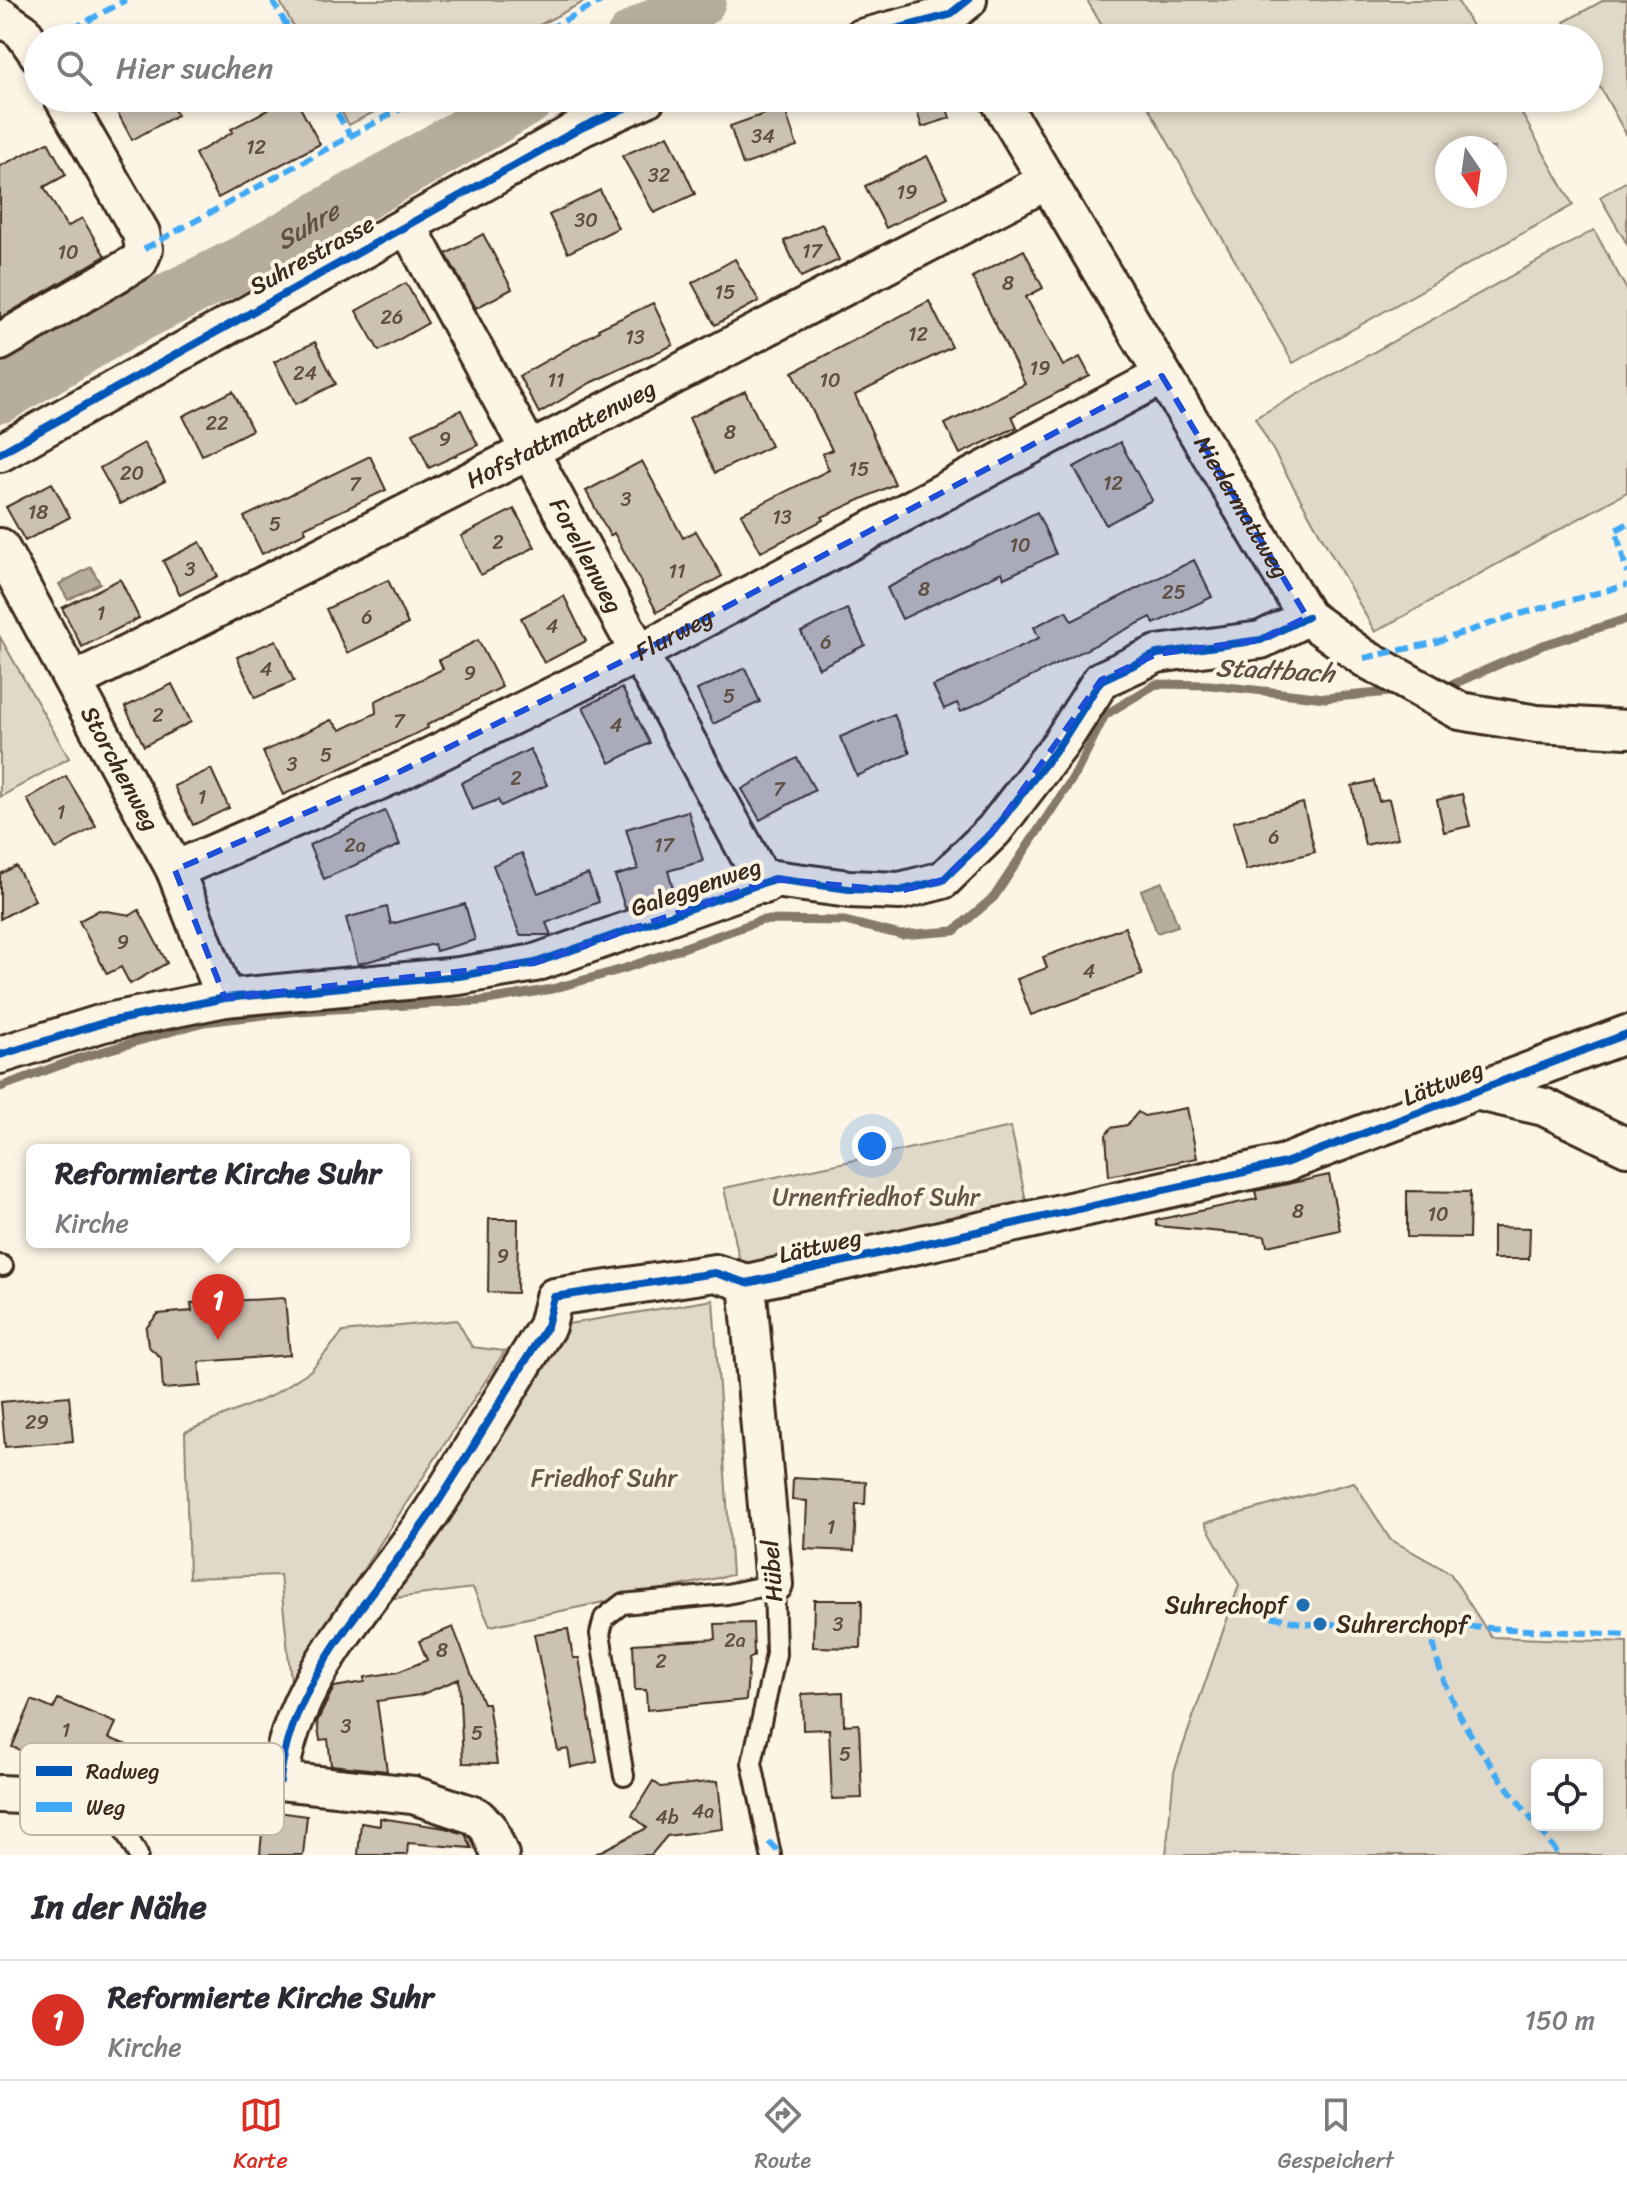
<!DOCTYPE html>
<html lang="de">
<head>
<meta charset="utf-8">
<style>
	body { margin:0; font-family:Sriracha,sans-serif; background:#f7f7f7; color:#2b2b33 }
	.controls { position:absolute; right:24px; bottom:24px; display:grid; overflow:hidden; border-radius:12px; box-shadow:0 4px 12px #0003 }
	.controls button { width:72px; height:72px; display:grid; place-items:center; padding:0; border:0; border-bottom:2px solid #e1e1e2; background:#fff; color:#2b2b33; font:40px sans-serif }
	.compass { position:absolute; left:1435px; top:136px; width:72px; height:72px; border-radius:50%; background:#fff; box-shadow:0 4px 12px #0003; rotate:167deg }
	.you { position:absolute; left:872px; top:1146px; width:28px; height:28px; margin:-20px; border:6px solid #fff; border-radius:50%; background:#1a73e8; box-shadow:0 0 0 12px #1a73e833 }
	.badge { display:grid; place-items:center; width:52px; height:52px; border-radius:50%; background:#d93025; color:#fff; font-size:26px; font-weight:700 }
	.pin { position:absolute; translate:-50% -66px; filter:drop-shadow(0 2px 4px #0008) }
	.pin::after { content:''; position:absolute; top:42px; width:28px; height:24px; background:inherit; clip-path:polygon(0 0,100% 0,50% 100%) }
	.popup { position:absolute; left:26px; top:1144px; width:384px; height:104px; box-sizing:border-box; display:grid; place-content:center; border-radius:12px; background:#fff; filter:drop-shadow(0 2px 6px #0005); font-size:26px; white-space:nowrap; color:#7c7c81 }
	.popup b { font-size:30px; color:#2b2b33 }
	.popup::after { content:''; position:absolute; left:50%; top:100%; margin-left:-16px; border:16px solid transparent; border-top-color:#fff }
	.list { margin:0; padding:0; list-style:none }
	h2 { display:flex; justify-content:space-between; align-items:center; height:104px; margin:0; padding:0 32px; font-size:34px }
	h2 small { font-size:26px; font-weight:400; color:#7c7c81 }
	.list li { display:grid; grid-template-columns:52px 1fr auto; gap:24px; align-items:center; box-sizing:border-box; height:120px; padding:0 32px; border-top:2px solid #e1e1e2 }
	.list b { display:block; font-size:30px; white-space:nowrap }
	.list p { margin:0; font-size:26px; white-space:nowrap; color:#7c7c81 }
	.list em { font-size:26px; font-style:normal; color:#7c7c81 }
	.icon { flex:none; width:44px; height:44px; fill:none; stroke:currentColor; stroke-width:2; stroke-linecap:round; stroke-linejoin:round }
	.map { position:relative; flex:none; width:1627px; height:1855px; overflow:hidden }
	.search { position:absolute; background:#fff; box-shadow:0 4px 12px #0003; left:24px; right:24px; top:24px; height:88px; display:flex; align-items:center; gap:20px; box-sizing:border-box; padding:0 28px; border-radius:44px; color:#7c7c81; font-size:30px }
	.sheet { height:224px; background:#fff }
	nav { display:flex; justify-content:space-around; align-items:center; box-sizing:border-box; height:112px; border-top:2px solid #e1e1e2; background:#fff; font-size:22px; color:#7c7c81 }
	nav a { display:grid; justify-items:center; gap:4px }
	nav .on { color:#d93025 }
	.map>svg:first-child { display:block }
	.green { fill:#e0d8c8; stroke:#8e8173; stroke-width:2; fill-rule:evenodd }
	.water { fill:#b7ad9e; stroke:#85796b; stroke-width:2 }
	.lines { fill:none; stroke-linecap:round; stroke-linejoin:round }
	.stream { stroke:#85796b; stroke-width:9 }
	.river { stroke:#b7ad9e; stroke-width:54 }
	.building { fill:#ccc2b3; stroke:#3b2a1e; stroke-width:2 }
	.service-casing { stroke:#3b2a1e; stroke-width:24 }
	.minor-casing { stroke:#3b2a1e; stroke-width:42 }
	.service { stroke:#fcf5e5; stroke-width:18 }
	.minor { stroke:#fcf5e5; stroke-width:36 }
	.quiet { stroke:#3fa9f5; stroke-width:6; stroke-dasharray:12 6; stroke-linecap:butt }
	.cycleway-casing { stroke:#fcf5e5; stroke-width:13 }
	.cycleway { stroke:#0057b8; stroke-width:8 }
	.marked { fill:#1d4ed8; fill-opacity:0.2; stroke:#1d4ed8; stroke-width:6; stroke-dasharray:16 10; stroke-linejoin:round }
	.poi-dot { fill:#1f6fb2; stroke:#fcf5e5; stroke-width:3 }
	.labels { text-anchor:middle; stroke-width:8; stroke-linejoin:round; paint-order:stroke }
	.number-label { font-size:20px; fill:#5f5043 }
	.street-label { font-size:24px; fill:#3b2a1e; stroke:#fcf5e5 }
	.park-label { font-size:24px; fill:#645648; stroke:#fcf5e5 }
	.poi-label { font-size:24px; fill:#3b2a1e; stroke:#fcf5e5; text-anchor:end }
	.water-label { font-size:26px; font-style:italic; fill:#605144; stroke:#fcf5e5 }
	.key { fill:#fcf5e5; stroke:#c2b8a9; stroke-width:2 }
	.key-label { font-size:22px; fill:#3b2a1e }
</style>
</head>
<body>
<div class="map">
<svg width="1627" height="1855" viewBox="0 0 1627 1855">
	<rect width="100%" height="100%" fill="#fcf5e5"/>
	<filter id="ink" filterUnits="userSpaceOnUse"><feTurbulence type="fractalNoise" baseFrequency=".0125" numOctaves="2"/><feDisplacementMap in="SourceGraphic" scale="16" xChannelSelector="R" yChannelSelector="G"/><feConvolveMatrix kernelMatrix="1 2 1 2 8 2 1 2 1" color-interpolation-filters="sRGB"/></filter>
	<g filter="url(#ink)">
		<!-- green -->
		<g class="green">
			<polygon points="279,0 587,0 515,38 300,38"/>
			<polygon points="1087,0 1457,0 1479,38 1109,38"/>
			<polygon points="1604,0 1627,0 1627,136 1589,67 1589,38 1573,38 1564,22"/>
			<polygon points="334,98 401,98 349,125"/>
			<path d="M1143,98H1513L1573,205L1293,363ZM1447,148H1495V196H1447Z"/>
			<polygon points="1627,181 1627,244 1600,197"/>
			<polygon points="1594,230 1627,290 1627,492 1375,632 1255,418"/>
			<polygon points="0,637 69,758 0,797"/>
			<polygon points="1011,1127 1027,1206 741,1267 724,1188"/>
			<polygon points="713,1300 732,1575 490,1626 473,1588 388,1599 556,1326"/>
			<polygon points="457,1320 472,1347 505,1351 291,1681 280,1575 189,1578 185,1432 271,1396 311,1370 343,1332"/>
			<path d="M1354,1482L1390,1539L1450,1573L1491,1637L1627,1642V1855H1166L1174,1772L1239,1585L1205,1523ZM1537,1765H1597V1825H1537Z"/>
		</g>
		<!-- water -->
		<g class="water">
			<polygon points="91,567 100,583 68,600 59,584"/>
			<polygon points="1162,882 1178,926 1157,933 1141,890"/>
		</g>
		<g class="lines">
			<!-- stream -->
			<g class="stream">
				<polyline points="1439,687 1449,686 1543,645 1627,619"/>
				<polyline points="0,1087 80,1058 204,1022 298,1011 481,1001 552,989 623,969 762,920 845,921 901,935 954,931 994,897 1076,773 1105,715 1156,684 1210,685 1325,698 1401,691"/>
			</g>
			<!-- river -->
			<g class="river">
				<polyline points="633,38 699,0"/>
				<path id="s1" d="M0,396L122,323L246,261L528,98"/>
			</g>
		</g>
		<!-- building -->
		<g class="building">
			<polygon points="110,98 168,98 177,115 132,140"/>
			<polygon points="290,98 295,98 320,144 218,198 195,154 233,132 231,129"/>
			<polygon points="913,98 944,98 950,118 922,127"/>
			<polygon points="784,107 797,146 743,165 730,126"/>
			<polygon points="668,135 695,194 654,213 622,156"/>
			<polygon points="48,142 66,175 44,187 67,227 82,218 105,256 0,318 0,166"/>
			<polygon points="927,156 948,197 886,228 865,186"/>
			<polygon points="600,190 618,228 568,253 549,215"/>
			<polygon points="822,224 839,260 801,277 784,241"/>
			<polygon points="483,234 512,289 476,308 446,254"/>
			<polygon points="1024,250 1043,288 1026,297 1063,366 1080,357 1090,376 1012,416 1017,427 960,454 945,424 1025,384 972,277"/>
			<polygon points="735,259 759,301 715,325 692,283"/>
			<polygon points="406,283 428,323 379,351 356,311"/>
			<polygon points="929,301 952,347 855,395 895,484 822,517 823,520 761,552 741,514 829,470 822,454 832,450 793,372"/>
			<polygon points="653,303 673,345 592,382 539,413 519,376 599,331 598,329"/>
			<polygon points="315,342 336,384 296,404 274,362"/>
			<polygon points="233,391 252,430 202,455 183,416"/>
			<polygon points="745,391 771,446 715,473 689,418"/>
			<polygon points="461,410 478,445 429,468 413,433"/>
			<polygon points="1120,442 1152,500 1106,525 1074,467"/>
			<polygon points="144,443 165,481 120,504 100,468"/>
			<polygon points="370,456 386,490 304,528 306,532 262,554 244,517"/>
			<polygon points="642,461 683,538 696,531 722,576 657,612 614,533 610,536 586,491"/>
			<polygon points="52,483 70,517 25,541 6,507"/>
			<polygon points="514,509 535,547 481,575 461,536"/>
			<polygon points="1037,512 1056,554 1004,578 1002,572 902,619 887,588"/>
			<polygon points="200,542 218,576 180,595 163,561"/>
			<polygon points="1194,560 1212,597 1154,624 1151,617 961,712 957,703 944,709 933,686 1039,638 1034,627 1066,611 1072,621"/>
			<polygon points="120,579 139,618 82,647 62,608"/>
			<polygon points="388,580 408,624 347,653 326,609"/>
			<polygon points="564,596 586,641 544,663 521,618"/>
			<polygon points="847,609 865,645 819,668 801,632"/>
			<polygon points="276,640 294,681 255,698 237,657"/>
			<polygon points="478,640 502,687 427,725 428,728 283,795 263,752 331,720 341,730 376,713 375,701 443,669 439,660"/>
			<polygon points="745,668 760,702 713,724 697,690"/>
			<polygon points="172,684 191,722 144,746 125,707"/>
			<polygon points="622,688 650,743 610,763 583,707"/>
			<polygon points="894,714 910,753 857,776 840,737"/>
			<polygon points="530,749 547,785 501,806 498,800 472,810 461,783"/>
			<polygon points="797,758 815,790 760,820 742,789"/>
			<polygon points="211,769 229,808 193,825 174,786"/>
			<polygon points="66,776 96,826 56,849 27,799"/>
			<polygon points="1374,781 1379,801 1389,799 1398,838 1365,845 1352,786"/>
			<polygon points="1462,794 1470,826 1444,832 1437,800"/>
			<polygon points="1303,803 1315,852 1246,870 1233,822"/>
			<polygon points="385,811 400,845 324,879 309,845"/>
			<polygon points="688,811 703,861 668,871 674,892 625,908 615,876 638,869 626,829"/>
			<polygon points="522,853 538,893 588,874 599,902 546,923 551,935 520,935 493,865"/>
			<polygon points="16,866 35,900 0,919 0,874"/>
			<polygon points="465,904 475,940 436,951 434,944 358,964 346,918 387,907 391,924"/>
			<polygon points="99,910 131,915 139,910 167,963 130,984 121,967 107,974 79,921"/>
			<polygon points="1125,927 1142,975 1031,1015 1017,979 1047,968 1043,957"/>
			<polygon points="1187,1108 1197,1158 1109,1176 1106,1135 1111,1128 1127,1125 1138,1112 1144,1116"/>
			<polygon points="1329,1175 1340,1230 1267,1246 1265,1236 1157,1226 1156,1220 1257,1199 1255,1191"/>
			<polygon points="1407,1191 1470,1192 1469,1238 1407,1237"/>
			<polygon points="489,1219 518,1219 517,1293 488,1292"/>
			<polygon points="1493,1227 1530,1228 1529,1259 1493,1259"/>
			<polygon points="285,1298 290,1355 199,1362 201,1386 163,1389 161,1358 148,1346 146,1328 158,1314 192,1311 191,1303"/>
			<polygon points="69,1396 73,1441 5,1447 1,1402"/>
			<polygon points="793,1478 866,1482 865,1504 856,1504 854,1551 805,1549 807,1501 792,1500"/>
			<polygon points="814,1600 862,1600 861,1648 813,1647"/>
			<polygon points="753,1623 754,1656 749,1659 746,1700 647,1710 646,1690 635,1690 633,1644 716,1639 715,1624"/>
			<polygon points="453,1627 483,1703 488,1703 497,1764 463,1763 459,1679 420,1695 377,1701 387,1771 331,1765 328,1739 320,1740 317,1722 334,1687 365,1682 365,1677 398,1672 427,1660 419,1641"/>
			<polygon points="568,1629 573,1658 579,1658 597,1762 571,1767 568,1749 558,1751 534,1634"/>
			<polygon points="843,1692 844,1725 859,1724 862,1798 832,1799 829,1729 803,1730 802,1694"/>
			<polygon points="58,1699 116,1723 109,1738 127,1745 117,1771 75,1759 70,1770 12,1747 32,1700 53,1709"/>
			<polygon points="653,1781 661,1787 718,1781 723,1829 667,1836 651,1855 593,1855 647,1828 632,1815"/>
			<polygon points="264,1810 307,1816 303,1855 260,1855"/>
			<polygon points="380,1818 445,1828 465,1834 472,1848 408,1843 407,1855 358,1855 361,1823 380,1826"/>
		</g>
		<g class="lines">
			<defs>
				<g id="service">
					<polyline points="0,1265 3,1266"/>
					<polyline points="624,1776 600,1634 604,1618 622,1604 727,1594 774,1584 776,1654 752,1763 771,1855"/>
					<polyline points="122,1800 118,1819 138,1855"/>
				</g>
				<g id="minor">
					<polyline points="0,16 22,31 38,54"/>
					<polyline points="861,38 949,15 968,0"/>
					<path id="s2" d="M998,98L1307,617L1364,658L1460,711L1537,724L1627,729"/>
					<path id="s3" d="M407,225L765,885"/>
					<polyline points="0,342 139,261 144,249 141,233 63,98"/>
					<polyline points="0,453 583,127 647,98"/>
					<path id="s4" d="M0,547L175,870L225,998"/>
					<path id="s5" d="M74,681L531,450L1047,181"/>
					<path id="s6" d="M175,870L393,775L641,652L1162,376"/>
					<polyline points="0,1055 103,1023 225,998 459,976 535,963 774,879 849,889 900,891 943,880 994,830 1061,743 1101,680 1157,654 1261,640 1307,617"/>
					<polyline points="1475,1091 1544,1107 1627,1147"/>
					<polyline points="747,1283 774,1584"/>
					<path d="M280,1781C288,1682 377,1593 431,1513C471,1452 508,1388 547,1326L554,1297L715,1273L747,1283L1285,1163L1627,1034"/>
					<polyline points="0,1794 122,1800 164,1797 225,1784 280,1781 413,1795 476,1816 488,1827 500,1855"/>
				</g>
			</defs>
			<!-- service casing -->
			<use href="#service" class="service-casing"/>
			<!-- minor casing -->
			<use href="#minor" class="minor-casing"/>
			<!-- service -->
			<use href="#service" class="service"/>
			<!-- minor -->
			<use href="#minor" class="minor"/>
			<!-- quiet -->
			<g class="quiet">
				<polyline points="272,0 294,38"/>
				<polyline points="56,38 126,0"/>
				<polyline points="532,38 603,0"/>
				<polyline points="36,49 38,48"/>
				<polyline points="328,98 350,135"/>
				<polyline points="144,249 420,98"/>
				<polyline points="1627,524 1616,530 1627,573"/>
				<polyline points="1364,658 1433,643 1516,615 1627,585"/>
				<polyline points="1271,1616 1304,1624 1431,1625 1627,1635"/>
				<path d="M1431,1625C1438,1712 1509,1787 1559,1855"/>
				<polyline points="769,1842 781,1855"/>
			</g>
			<defs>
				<g id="cycleway">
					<polyline points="861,38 949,15 968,0"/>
					<polyline points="0,453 583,127 647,98"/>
					<polyline points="0,1055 103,1023 225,998 459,976 535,963 774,879 849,889 900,891 943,880 994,830 1061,743 1101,680 1157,654 1261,640 1307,617"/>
					<path d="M280,1781C288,1682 377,1593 431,1513C471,1452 508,1388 547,1326L554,1297L715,1273L747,1283L1285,1163L1627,1034"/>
				</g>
			</defs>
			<!-- cycleway casing -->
			<use href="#cycleway" class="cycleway-casing"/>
			<!-- cycleway -->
			<use href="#cycleway" class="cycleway"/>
		</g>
	</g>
	<!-- marked area -->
	<path class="marked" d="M1162,376L1307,617L1261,640L1157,654L1101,680L994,830L943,880L900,891L774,879L535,963L225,998L175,870L393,775L641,652Z"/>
	<!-- markers -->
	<g class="poi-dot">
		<circle cx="1303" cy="1605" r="8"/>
		<circle cx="1320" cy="1624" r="8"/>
	</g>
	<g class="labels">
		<!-- number labels -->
		<g class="number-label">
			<text x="763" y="143">34</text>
			<text x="256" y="154">12</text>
			<text x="659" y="182">32</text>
			<text x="907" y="199">19</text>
			<text x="586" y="227">30</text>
			<text x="812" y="258">17</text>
			<text x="68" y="259">10</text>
			<text x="1008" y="290">8</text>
			<text x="725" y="299">15</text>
			<text x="392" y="324">26</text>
			<text x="918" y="341">12</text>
			<text x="635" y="344">13</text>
			<text x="1040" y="375">19</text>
			<text x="305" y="380">24</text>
			<text x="556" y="387">11</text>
			<text x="830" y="387">10</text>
			<text x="217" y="430">22</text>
			<text x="730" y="439">8</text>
			<text x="445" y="446">9</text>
			<text x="859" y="476">15</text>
			<text x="132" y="480">20</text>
			<text x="1113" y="490">12</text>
			<text x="355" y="491">7</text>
			<text x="626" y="506">3</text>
			<text x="38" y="519">18</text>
			<text x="782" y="524">13</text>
			<text x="275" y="531">5</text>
			<text x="498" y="549">2</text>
			<text x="1020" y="552">10</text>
			<text x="190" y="576">3</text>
			<text x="677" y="578">11</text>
			<text x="924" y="596">8</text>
			<text x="1174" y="599">25</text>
			<text x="101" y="620">1</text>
			<text x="367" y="624">6</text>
			<text x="552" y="633">4</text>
			<text x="826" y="649">6</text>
			<text x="266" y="676">4</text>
			<text x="470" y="680">9</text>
			<text x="729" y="703">5</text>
			<text x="158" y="722">2</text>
			<text x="399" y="728">7</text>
			<text x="616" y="732">4</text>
			<text x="326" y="762">5</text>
			<text x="292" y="771">3</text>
			<text x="516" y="785">2</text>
			<text x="779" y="796">7</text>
			<text x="202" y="804">1</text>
			<text x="61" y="819">1</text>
			<text x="1274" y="844">6</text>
			<text x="355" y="852">2a</text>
			<text x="664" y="852">17</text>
			<text x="123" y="949">9</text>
			<text x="1089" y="978">4</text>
			<text x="1298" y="1218">8</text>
			<text x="1438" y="1221">10</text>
			<text x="503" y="1263">9</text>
			<text x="37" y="1429">29</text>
			<text x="831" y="1534">1</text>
			<text x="838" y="1631">3</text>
			<text x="735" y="1647">2a</text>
			<text x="442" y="1657">8</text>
			<text x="661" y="1668">2</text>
			<text x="346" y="1733">3</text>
			<text x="66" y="1737">1</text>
			<text x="477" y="1740">5</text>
			<text x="845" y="1761">5</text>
			<text x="703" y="1818">4a</text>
			<text x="667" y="1824">4b</text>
		</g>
		<!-- street labels -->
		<g class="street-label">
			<text transform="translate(312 255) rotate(-29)" y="8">Suhrestrasse</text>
			<text dy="8" stroke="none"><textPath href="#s5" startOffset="546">Hofstattmattenweg</textPath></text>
			<text dy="8" stroke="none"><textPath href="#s2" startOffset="476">Niedermattweg</textPath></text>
			<text dy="8" stroke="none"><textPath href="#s3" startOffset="376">Forellenweg</textPath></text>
			<text dy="8" stroke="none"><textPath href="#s6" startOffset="552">Flurweg</textPath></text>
			<text dy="8" stroke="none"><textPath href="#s4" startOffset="252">Storchenweg</textPath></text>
			<text transform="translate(696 887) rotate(-19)" y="8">Galeggenweg</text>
			<text transform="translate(1443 1083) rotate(-22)" y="8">Lättweg</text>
			<text transform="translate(820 1246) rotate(-13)" y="8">Lättweg</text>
			<text transform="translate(772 1571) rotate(-94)" y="8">Hübel</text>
		</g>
		<!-- park labels -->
		<g class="park-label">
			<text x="876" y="1205">Urnenfriedhof Suhr</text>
			<text x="604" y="1486">Friedhof Suhr</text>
		</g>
		<!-- poi labels -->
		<g class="poi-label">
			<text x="1287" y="1613">Suhrechopf</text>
			<text x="1336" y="1632" text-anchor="start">Suhrerchopf</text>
		</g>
		<!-- water labels -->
		<g class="water-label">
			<text dy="9" stroke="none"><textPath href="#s1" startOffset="352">Suhre</textPath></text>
			<text transform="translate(1275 670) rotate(3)" y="9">Stadtbach</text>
		</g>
	</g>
	<!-- legend -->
	<rect x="20" y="1743" width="264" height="92" rx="12" class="key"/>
	<rect x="36" y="1766" width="36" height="10" fill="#0057b8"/>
	<rect x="36" y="1802" width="36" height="10" fill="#3fa9f5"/>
	<g class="key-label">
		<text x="86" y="1779">Radweg</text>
		<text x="86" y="1815">Weg</text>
	</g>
</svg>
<div class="controls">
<button><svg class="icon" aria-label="locate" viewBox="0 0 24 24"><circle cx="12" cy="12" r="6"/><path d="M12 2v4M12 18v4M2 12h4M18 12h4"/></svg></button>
</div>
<svg class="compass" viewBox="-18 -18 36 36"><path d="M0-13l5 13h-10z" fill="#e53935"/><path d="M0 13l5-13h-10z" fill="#7c7c81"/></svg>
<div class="you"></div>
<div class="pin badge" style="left:218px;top:1340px">1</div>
<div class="popup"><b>Reformierte Kirche Suhr</b>Kirche</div>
<div class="search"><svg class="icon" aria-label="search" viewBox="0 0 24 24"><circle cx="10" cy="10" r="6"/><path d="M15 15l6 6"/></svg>Hier suchen</div>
</div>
<section class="sheet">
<h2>In der Nähe<small></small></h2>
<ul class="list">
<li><span class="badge">1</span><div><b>Reformierte Kirche Suhr</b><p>Kirche</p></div><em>150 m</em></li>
</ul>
</section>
<nav>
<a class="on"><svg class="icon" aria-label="map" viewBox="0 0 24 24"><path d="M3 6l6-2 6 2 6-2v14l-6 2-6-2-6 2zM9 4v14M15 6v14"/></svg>Karte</a>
<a><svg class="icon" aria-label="directions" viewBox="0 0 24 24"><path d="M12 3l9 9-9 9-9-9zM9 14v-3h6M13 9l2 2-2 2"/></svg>Route</a>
<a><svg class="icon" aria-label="saved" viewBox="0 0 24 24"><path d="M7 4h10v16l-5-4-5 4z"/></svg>Gespeichert</a>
</nav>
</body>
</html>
